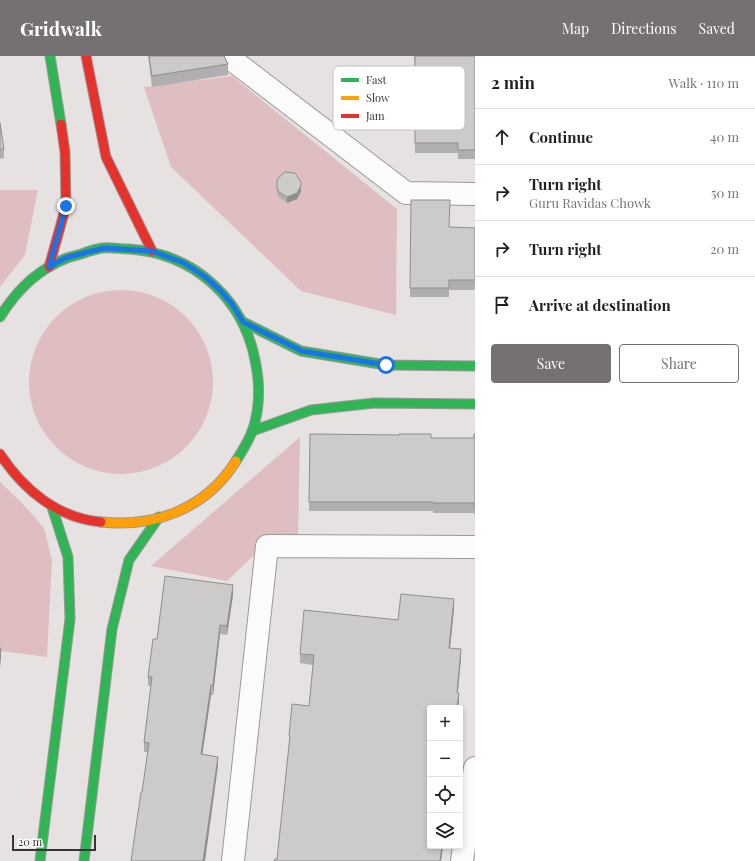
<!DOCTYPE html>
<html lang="en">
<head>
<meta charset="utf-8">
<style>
	body { margin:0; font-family:"Playfair Display",serif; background:#f6f6f6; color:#202124 }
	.controls { position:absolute; right:12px; bottom:12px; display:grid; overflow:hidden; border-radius:4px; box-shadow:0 2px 6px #0003 }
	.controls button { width:36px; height:36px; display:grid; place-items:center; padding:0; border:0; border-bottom:1px solid #e0e0e0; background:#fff; color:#202124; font:20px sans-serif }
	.scale { position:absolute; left:12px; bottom:10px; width:84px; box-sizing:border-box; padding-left:4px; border:2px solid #383334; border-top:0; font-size:11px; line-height:14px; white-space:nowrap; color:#383334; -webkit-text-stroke:3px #fff; paint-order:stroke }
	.stop { position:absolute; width:12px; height:12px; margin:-9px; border:3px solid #1a73e8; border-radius:50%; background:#fff }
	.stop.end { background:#1a73e8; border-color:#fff; box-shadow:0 1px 4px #0008 }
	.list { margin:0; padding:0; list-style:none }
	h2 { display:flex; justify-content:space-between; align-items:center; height:52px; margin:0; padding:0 16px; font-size:17px }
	h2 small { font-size:13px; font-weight:400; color:#757577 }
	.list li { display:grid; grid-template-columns:26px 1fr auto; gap:12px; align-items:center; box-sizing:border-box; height:56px; padding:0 16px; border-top:1px solid #e0e0e0 }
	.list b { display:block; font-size:15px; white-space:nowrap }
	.list p { margin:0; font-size:13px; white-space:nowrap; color:#757577 }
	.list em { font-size:13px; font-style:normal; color:#757577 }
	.actions { display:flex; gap:8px; padding:12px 16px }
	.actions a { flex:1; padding:9px 0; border:1px solid #757071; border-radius:4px; text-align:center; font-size:14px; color:#757071 }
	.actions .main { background:#757071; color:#fff }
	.icon { flex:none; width:22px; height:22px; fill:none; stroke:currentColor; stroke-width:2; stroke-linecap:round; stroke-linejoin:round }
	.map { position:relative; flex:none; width:475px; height:805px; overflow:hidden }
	header { display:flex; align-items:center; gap:24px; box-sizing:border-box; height:56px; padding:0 20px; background:#757071; color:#fff }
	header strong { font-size:19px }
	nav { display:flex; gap:22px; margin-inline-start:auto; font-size:14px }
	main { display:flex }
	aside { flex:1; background:#fff }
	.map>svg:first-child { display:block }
	.green { fill:#dfbec1 }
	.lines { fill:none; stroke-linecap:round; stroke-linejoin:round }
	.street-casing { stroke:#9c9898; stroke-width:24 }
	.fast-casing { stroke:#9c9898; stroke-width:11 }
	.slow-casing { stroke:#9c9898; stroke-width:11 }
	.jam-casing { stroke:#9c9898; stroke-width:11 }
	.street { stroke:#fbfbfb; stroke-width:22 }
	.fast { stroke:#30b455; stroke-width:9 }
	.slow { stroke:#ff9f0a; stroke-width:9 }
	.jam { stroke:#e5322d; stroke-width:9 }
	.wall { fill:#b0aeae }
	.shaded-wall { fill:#908d8d }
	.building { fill:#cdcaca; stroke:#908d8d }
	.route { stroke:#1a73e8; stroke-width:5 }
	.key { fill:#fff; stroke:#c3c2c2; stroke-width:1 }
	.key-label { font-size:11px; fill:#383334 }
</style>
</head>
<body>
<header>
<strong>Gridwalk</strong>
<nav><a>Map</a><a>Directions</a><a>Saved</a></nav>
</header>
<main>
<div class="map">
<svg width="475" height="805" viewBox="0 0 475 805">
	<rect width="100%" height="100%" fill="#e7e2e2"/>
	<!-- green -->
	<g class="green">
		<polygon points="232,20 397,153 396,259 301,235 171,111 144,31"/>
		<polygon points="0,134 38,134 25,199 0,231"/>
		<circle cx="121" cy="326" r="92"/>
		<polygon points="300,381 298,479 270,484 227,525 151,510"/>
		<polygon points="0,426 22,447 44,472 52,504 47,601 0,595"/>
	</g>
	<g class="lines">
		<defs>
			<g id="street">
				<polyline points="234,0 235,6 406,137 475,138"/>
				<polyline points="233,805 267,490 475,491"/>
				<polyline points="462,805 475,712"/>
			</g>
			<g id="fast">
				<polyline points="50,0 61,68"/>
				<path d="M0,261C16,235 38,213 67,202C73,200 79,199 84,197C90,195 96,193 102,192C111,191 120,193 129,193C193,197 243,242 255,304C260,327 260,351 253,373C249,385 242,395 236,405"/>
				<polyline points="243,266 301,295 386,309 475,310"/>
				<polyline points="252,375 311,354 374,347 475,348"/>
				<polyline points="40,805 70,563 68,501 52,451"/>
				<polyline points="84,805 112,573 129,504 159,461"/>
			</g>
			<path id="slow" d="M101,466C154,472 206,453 236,405"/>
			<g id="jam">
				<polyline points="86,0 106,101 152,195"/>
				<polyline points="49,211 66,150 65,96 61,68"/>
				<path d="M0,398C23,433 57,462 101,466"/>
			</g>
		</defs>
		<!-- street casing -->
		<use href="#street" class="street-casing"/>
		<!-- fast casing -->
		<use href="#fast" class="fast-casing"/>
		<!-- slow casing -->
		<use href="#slow" class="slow-casing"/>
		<!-- jam casing -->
		<use href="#jam" class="jam-casing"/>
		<!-- street -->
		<use href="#street" class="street"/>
		<!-- fast -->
		<use href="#fast" class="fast"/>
		<!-- slow -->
		<use href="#slow" class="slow"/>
		<!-- jam -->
		<use href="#jam" class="jam"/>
	</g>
	<!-- wall -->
	<g class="wall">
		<polygon points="148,0 224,0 228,8 228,19 152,31"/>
		<polygon points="414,0 475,0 475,103 458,103 458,97 415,97"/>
		<polygon points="0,67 4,93 4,102 0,103"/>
		<polygon points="277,132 301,135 297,143 287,147 279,141 277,137"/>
		<polygon points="411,144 449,171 475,172 475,234 449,234 449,241 410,241"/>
		<polygon points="310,378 431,382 474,382 475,378 475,459 474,459 474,457 433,457 433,455 309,455"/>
		<polygon points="233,539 227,579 220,578 213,639 211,639 202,698 218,710 142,736 148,696 144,696 144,686 151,630 148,630 148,621"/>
		<polygon points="454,553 450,592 461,602 457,637 459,646 430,652 430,790 443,790 441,805 274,805 277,803 289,690 289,680 309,650 313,609 300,607 300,598 398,564"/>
	</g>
	<!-- shaded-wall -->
	<g class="shaded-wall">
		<polygon points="301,130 301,135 297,143 287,147 287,141"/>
		<polygon points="233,529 233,539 227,579 227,570"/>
		<polygon points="454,543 454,553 449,601 449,592"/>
		<polygon points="220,569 220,578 213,639 213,629"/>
		<polygon points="1,592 1,602 0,612 0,602"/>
		<polygon points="461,593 461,602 457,646 457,637"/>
		<polygon points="211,629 211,639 201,708 201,698"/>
		<polygon points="459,637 459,646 458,652 457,652"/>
		<polygon points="218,701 218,710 205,805 203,805"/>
		<polygon points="442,790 443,790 441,805 440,805"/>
	</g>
	<!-- building -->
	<g class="building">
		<polygon points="149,0 224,0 228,8 152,20"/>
		<polygon points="415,0 475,0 475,94 458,94 458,87 415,87"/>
		<polygon points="0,67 4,93 0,93"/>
		<polygon points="285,116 295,117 301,126 301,130 297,137 287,141 279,136 277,132 277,124 279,121"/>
		<polygon points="411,144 450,144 449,171 475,172 475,224 449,224 449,232 410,232"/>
		<polygon points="310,378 399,379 399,378 431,378 431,382 474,382 474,378 475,378 475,450 474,450 474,447 433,447 433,446 309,446"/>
		<polygon points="165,520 233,529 227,570 220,569 213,629 211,629 201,698 218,701 203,805 131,805 141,736 142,736 149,687 144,686 152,621 148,621 153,583 157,583"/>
		<polygon points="401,538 454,543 449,592 461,593 457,637 459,637 457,652 430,652 430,790 442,790 440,805 274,805 275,803 277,803 290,680 289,680 292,648 309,650 314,599 300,598 304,554 398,564"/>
		<polygon points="0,592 1,592 0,602"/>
	</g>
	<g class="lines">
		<!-- route -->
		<polyline class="route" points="66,150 49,211 65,202 104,192 152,195 184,207 204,220 220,234 232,248 243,266 302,295 386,309"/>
	</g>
	<!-- legend -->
	<rect x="333" y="10" width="132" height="64" rx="6" class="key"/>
	<rect x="341" y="22" width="18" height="4" fill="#30b455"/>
	<rect x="341" y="40" width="18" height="4" fill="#ff9f0a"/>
	<rect x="341" y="58" width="18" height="4" fill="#e5322d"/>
	<g class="key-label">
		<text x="366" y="28">Fast</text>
		<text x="366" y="46">Slow</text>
		<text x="366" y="64">Jam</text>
	</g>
</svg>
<div class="controls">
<button>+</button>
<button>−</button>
<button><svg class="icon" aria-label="locate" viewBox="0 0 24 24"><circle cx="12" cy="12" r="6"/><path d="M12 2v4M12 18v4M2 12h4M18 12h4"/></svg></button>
<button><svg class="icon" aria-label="layers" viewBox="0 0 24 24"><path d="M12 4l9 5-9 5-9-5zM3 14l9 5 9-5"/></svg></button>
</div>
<div class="scale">20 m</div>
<div class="stop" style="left:386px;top:309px"></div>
<div class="stop end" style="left:66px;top:150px"></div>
</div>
<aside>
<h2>2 min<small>Walk · 110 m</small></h2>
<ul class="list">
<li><svg class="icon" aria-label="ahead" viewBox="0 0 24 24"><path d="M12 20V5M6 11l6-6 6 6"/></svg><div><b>Continue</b></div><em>40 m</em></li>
<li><svg class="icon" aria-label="right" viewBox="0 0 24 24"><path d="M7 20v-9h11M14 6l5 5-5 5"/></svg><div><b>Turn right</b><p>Guru Ravidas Chowk</p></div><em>50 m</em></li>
<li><svg class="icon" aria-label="right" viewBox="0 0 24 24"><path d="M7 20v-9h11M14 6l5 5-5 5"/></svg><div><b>Turn right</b></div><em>20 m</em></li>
<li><svg class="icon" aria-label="arrive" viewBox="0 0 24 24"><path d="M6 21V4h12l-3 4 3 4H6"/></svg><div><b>Arrive at destination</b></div></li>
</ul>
<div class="actions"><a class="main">Save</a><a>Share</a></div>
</aside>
</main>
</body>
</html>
